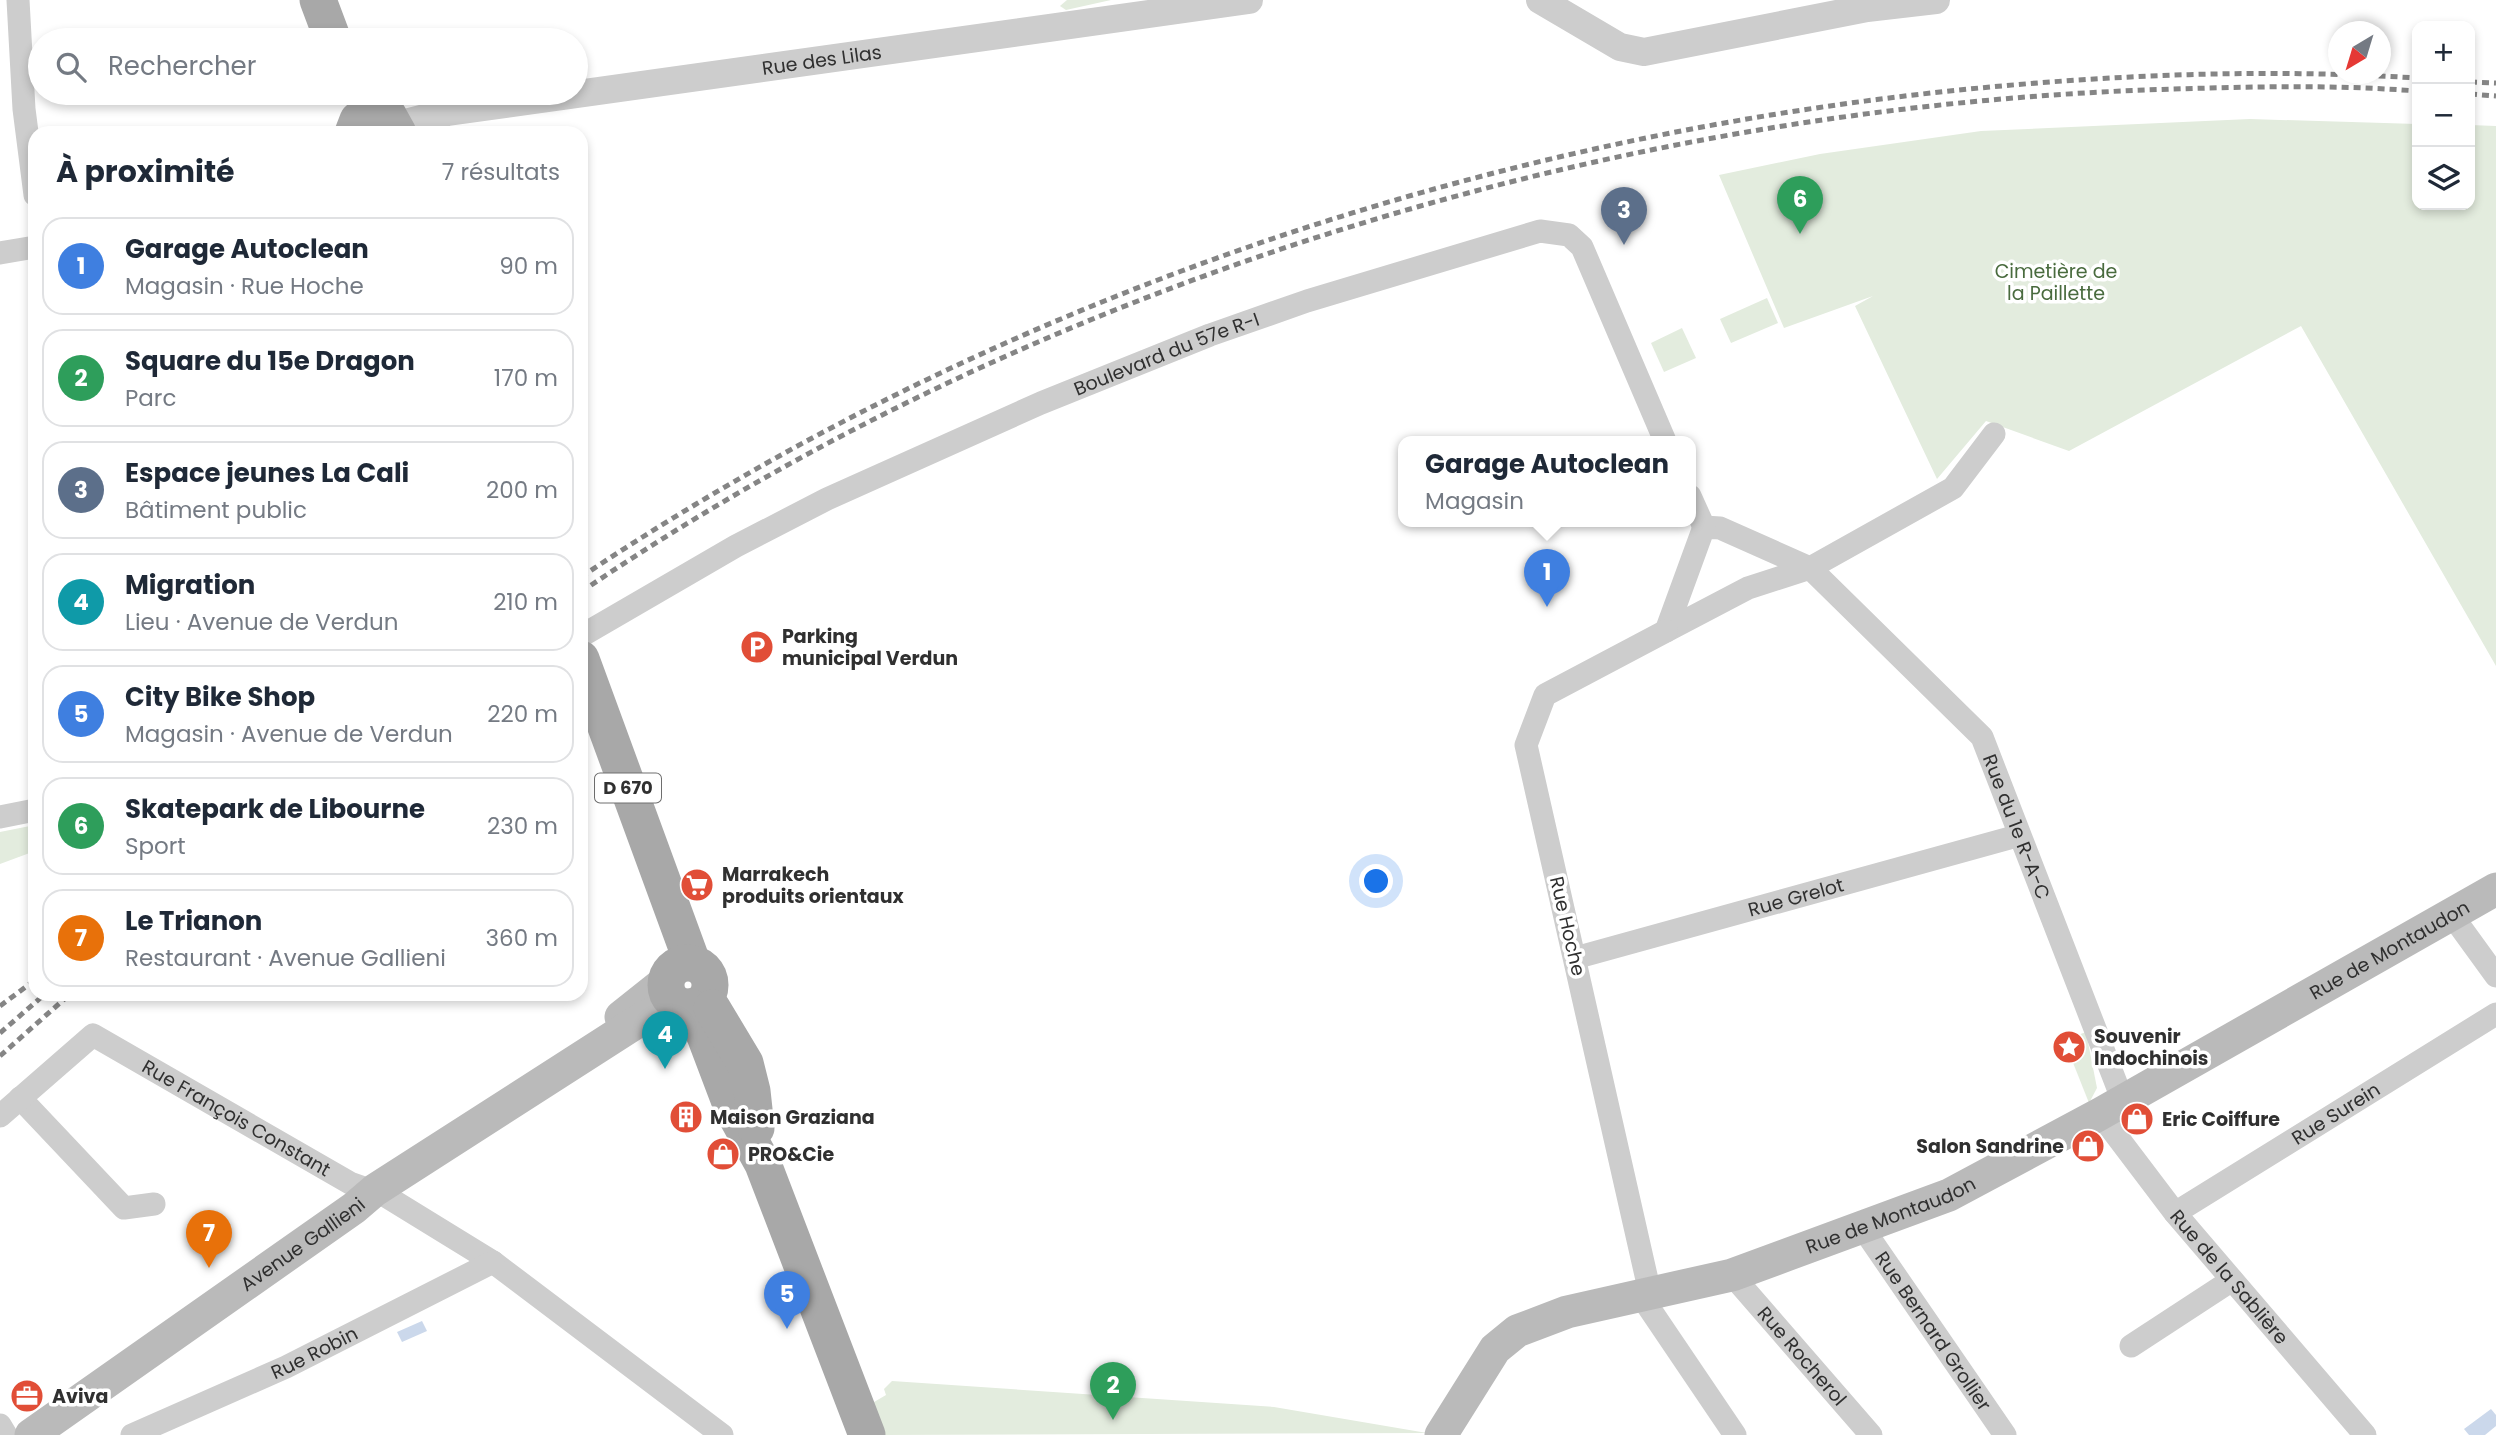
<!DOCTYPE html>
<html lang="fr">
<head>
<meta charset="utf-8">
<style>
	body { margin:0; font-family:Poppins,sans-serif; background:#f2f2f3; color:#1f2937 }
	.controls { position:absolute; right:21px; top:21px; display:grid; overflow:hidden; border-radius:14px; box-shadow:0 4px 10px #0003 }
	.controls button { width:63px; height:63px; display:grid; place-items:center; padding:0; border:0; border-bottom:2px solid #e0e1e3; background:#fff; color:#1f2937; font:35px sans-serif }
	.compass { position:absolute; left:2328px; top:21px; width:63px; height:63px; border-radius:50%; background:#fff; box-shadow:0 4px 10px #0003; rotate:218deg }
	.you { position:absolute; left:1377px; top:882px; width:24px; height:24px; margin:-18px; border:5px solid #fff; border-radius:50%; background:#1a73e8; box-shadow:0 0 0 10px #1a73e833 }
	.badge { display:grid; place-items:center; width:46px; height:46px; border-radius:50%; background:#d93025; color:#fff; font-size:23px; font-weight:700 }
	.pin { position:absolute; translate:-50% -58px; filter:drop-shadow(0 2px 4px #0008) }
	.pin::after { content:''; position:absolute; top:37px; width:24px; height:21px; background:inherit; clip-path:polygon(0 0,100% 0,50% 100%) }
	.popup { position:absolute; left:1398px; top:436px; width:298px; height:91px; box-sizing:border-box; display:grid; place-content:center; border-radius:14px; background:#fff; filter:drop-shadow(0 2px 5px #0005); font-size:23px; white-space:nowrap; color:#747a83 }
	.popup b { font-size:26px; color:#1f2937 }
	.popup::after { content:''; position:absolute; left:50%; top:100%; margin-left:-14px; border:14px solid transparent; border-top-color:#fff }
	.list { margin:0; padding:0; list-style:none }
	h2 { display:flex; justify-content:space-between; align-items:center; height:91px; margin:0; padding:0 28px; font-size:30px }
	h2 small { font-size:23px; font-weight:400; color:#747a83 }
	.list li { display:grid; grid-template-columns:46px 1fr auto; gap:21px; align-items:center; box-sizing:border-box; height:98px; margin:0 14px 14px; padding:0 14px; border:2px solid #e0e1e3; border-radius:21px }
	.list b { display:block; font-size:26px; white-space:nowrap }
	.list p { margin:0; font-size:23px; white-space:nowrap; color:#747a83 }
	.list em { font-size:23px; font-style:normal; color:#747a83 }
	.icon { flex:none; width:38px; height:38px; fill:none; stroke:currentColor; stroke-width:2; stroke-linecap:round; stroke-linejoin:round }
	.map { position:relative; flex:none; width:2496px; height:1435px; overflow:hidden }
	.search { position:absolute; background:#fff; box-shadow:0 4px 10px #0003; left:28px; top:28px; width:560px; height:77px; display:flex; align-items:center; gap:18px; box-sizing:border-box; padding:0 24px; border-radius:38px; color:#747a83; font-size:26px }
	.panel { position:absolute; background:#fff; box-shadow:0 4px 10px #0003; left:28px; top:126px; width:560px; height:875px; border-radius:21px }
	.map>svg:first-child { display:block }
	.green { fill:#e3ecde }
	.water { fill:#cbd8eb }
	.lines { fill:none; stroke-linecap:round; stroke-linejoin:round }
	.minor { stroke:#cdcdcd; stroke-width:23 }
	.tertiary { stroke:#cdcdcd; stroke-width:28 }
	.secondary { stroke:#bababa; stroke-width:33 }
	.primary { stroke:#a8a8a8; stroke-width:37 }
	.rail { stroke:#858585; stroke-width:5; stroke-dasharray:7 5; stroke-linecap:butt }
	.labels { text-anchor:middle; stroke-width:7; stroke-linejoin:round; paint-order:stroke }
	.shield { fill:#fff; stroke:#6e6e6e; stroke-width:2 }
	.shield-label { font-size:18px; font-weight:bold; fill:#303030 }
	.street-label { font-size:19px; fill:#303030; stroke:#fff }
	.park-label { font-size:19px; fill:#496b3e; stroke:#fff }
	.poi-label { font-size:19px; font-weight:bold; fill:#303030; stroke:#fff; text-anchor:start }
</style>
</head>
<body>
<div class="map">
<svg width="2496" height="1435" viewBox="0 0 2496 1435">
	<rect width="100%" height="100%" fill="#fff"/>
	<!-- green -->
	<g class="green">
		<polygon points="1067,0 1111,0 1066,10 1060,6"/>
		<polygon points="2250,119 2417,124 2417,205 2470,205 2470,125 2496,126 2496,666 2301,326 2069,451 1986,421 1937,479 1855,306 1873,296 1784,328 1719,175 1820,154 1981,131"/>
		<polygon points="1767,298 1778,323 1731,343 1720,319"/>
		<polygon points="1682,328 1696,358 1664,372 1651,343"/>
		<polygon points="35,825 35,851 0,864 0,832"/>
		<polygon points="2086,1032 2097,1088 2089,1103 2064,1040"/>
		<polygon points="892,1381 1274,1407 1427,1433 882,1435 869,1405 886,1395 884,1389"/>
	</g>
	<!-- water -->
	<g class="water">
		<polygon points="422,1321 427,1331 402,1342 397,1332"/>
		<polygon points="2491,1409 2496,1415 2496,1426 2485,1435 2469,1435 2464,1429"/>
	</g>
	<g class="lines">
		<!-- minor -->
		<g class="minor">
			<polyline points="18,0 24,109 35,195"/>
			<polyline points="0,253 35,247"/>
			<path id="s1" d="M1994,434L1953,488L1810,568L1748,588L1666,631L1704,527L1720,528L1810,568L1982,737L2123,1101"/>
			<polyline points="1690,496 1704,527"/>
			<path id="s2" d="M581,636L736,546L827,499L1041,403L1210,335L1307,301L1540,231L1569,235L1582,247L1665,441"/>
			<polyline points="0,817 35,810"/>
			<polyline points="2451,914 2496,976"/>
			<path id="s3" d="M1575,958L2017,836"/>
			<polyline points="20,1098 124,1208 154,1204"/>
			<path id="s4" d="M2100,1114L2175,1213L2365,1435"/>
			<path id="s5" d="M0,1116L93,1035L350,1183L384,1195L493,1262L722,1435"/>
			<path id="s6" d="M2175,1213L2496,1014"/>
			<path id="s7" d="M1862,1227L2005,1435"/>
			<path id="s8" d="M1732,1275L1871,1435"/>
			<polyline points="1650,1293 1526,745 1545,695 1666,631"/>
			<polyline points="1641,1296 1735,1435"/>
			<polyline points="2131,1346 2232,1280"/>
			<polyline points="0,1425 6,1435"/>
			<path id="s9" d="M132,1435L286,1367L493,1262"/>
		</g>
		<!-- tertiary -->
		<g class="tertiary">
			<polyline points="1540,0 1620,47 1644,52 1867,8 1936,0"/>
			<path id="s10" d="M397,125L448,112L1249,0"/>
		</g>
		<!-- secondary -->
		<g class="secondary">
			<polyline points="621,1017 665,982"/>
			<path id="s11" d="M31,1435L354,1208L375,1190L646,1016L679,1005"/>
			<path id="s12" d="M1441,1435L1495,1349L1517,1331L1567,1312L1732,1275L1949,1195L2100,1114L2496,889"/>
		</g>
		<!-- primary -->
		<g class="primary">
			<polyline points="318,0 333,40"/>
			<polyline points="353,133 358,120 375,111 388,115 398,133"/>
			<polyline points="581,659 692,962"/>
			<circle cx="688" cy="985" r="22"/>
			<polyline points="691,1007 705,1036 733,1110 763,1164 867,1435"/>
			<polyline points="712,1008 745,1063 752,1091 756,1128"/>
		</g>
		<!-- rail -->
		<g class="rail">
			<polyline points="2470,82 2496,83"/>
			<polyline points="2470,94 2496,96"/>
			<path d="M581,577C998,298 1492,133 1990,87C2131,74 2275,69 2417,78"/>
			<path d="M581,592C1032,285 1601,111 2145,90C2236,87 2327,84 2417,91"/>
			<polyline points="0,1006 35,980"/>
			<polyline points="0,1033 45,994"/>
			<polyline points="0,1056 70,994"/>
		</g>
	</g>
	<!-- icons -->
	<defs>
		<symbol id="parking-disc" viewBox="-11 -11 22 22"><circle r="9.5" fill="#e14e37" stroke="#fff"/><path d="M-3.5-5.5H1a3.5 3.5 0 0 1 0 7H-1V5.5H-3.5ZM-1-3.4V-.6H.8a1.4 1.4 0 0 0 0-2.8Z" fill="#fff"/></symbol>
		<symbol id="supermarket-disc" viewBox="-11 -11 22 22"><circle r="9.5" fill="#e14e37" stroke="#fff"/><path d="M-6-5.5h2.5l.6 2H6L4.5 2H-2.5L-4.4-4H-6ZM-1.5 3.2a1.3 1.3 0 1 0 .1 0ZM3 3.2a1.3 1.3 0 1 0 .1 0Z" fill="#fff"/></symbol>
		<symbol id="sight-disc" viewBox="-11 -11 22 22"><circle r="9.5" fill="#e14e37" stroke="#fff"/><path d="M0-6L1.8-2.2L6-1.7L2.9 1.2L3.7 5.4L0 3.3L-3.7 5.4L-2.9 1.2L-6-1.7L-1.8-2.2Z" fill="#fff"/></symbol>
		<symbol id="building-disc" viewBox="-11 -11 22 22"><circle r="9.5" fill="#e14e37" stroke="#fff"/><path d="M-4-6H4V6H1V3H-1V6H-4ZM-2.5-4.3h1.7v1.8h-1.7ZM.8-4.3h1.7v1.8H.8ZM-2.5-1h1.7V.8h-1.7ZM.8-1h1.7V.8H.8Z" fill="#fff"/></symbol>
		<symbol id="shop-disc" viewBox="-11 -11 22 22"><circle r="9.5" fill="#e14e37" stroke="#fff"/><path d="M-5-2.5h2.3a2.7 3.5 0 0 1 5.4 0H5L5.5 6h-11ZM-1.5-2.5h3a1.5 2.3 0 0 0-3 0Z" fill="#fff"/></symbol>
		<symbol id="office-disc" viewBox="-11 -11 22 22"><circle r="9.5" fill="#e14e37" stroke="#fff"/><path d="M-6-3h4V-5.5h4V-3h4V5H-6ZM-1-4.5V-3h2v-1.5ZM-6 0V1H6V0Z" fill="#fff"/></symbol>
	</defs>
	<g fill-rule="evenodd">
		<use href="#parking-disc" x="738" y="628" width="38" height="38"/>
		<use href="#supermarket-disc" x="678" y="866" width="38" height="38"/>
		<use href="#sight-disc" x="2050" y="1028" width="38" height="38"/>
		<use href="#building-disc" x="667" y="1098" width="38" height="38"/>
		<use href="#shop-disc" x="2118" y="1100" width="38" height="38"/>
		<use href="#shop-disc" x="2069" y="1127" width="38" height="38"/>
		<use href="#shop-disc" x="704" y="1135" width="38" height="38"/>
		<use href="#office-disc" x="8" y="1377" width="38" height="38"/>
	</g>
	<g class="labels">
		<!-- shield labels -->
		<rect class="shield" x="595" y="773.5" width="66" height="29" rx="5"/>
		<g class="shield-label">
			<text x="628" y="794">D 670</text>
		</g>
		<!-- street labels -->
		<g class="street-label">
			<text dy="7" stroke="none"><textPath href="#s10" startOffset="430">Rue des Lilas</textPath></text>
			<text dy="7" stroke="none"><textPath href="#s2" startOffset="651">Boulevard du 57e R-I</textPath></text>
			<text dy="7" stroke="none"><textPath href="#s1" startOffset="952">Rue du 1e R-A-C</textPath></text>
			<text dy="7" stroke="none"><textPath href="#s3" startOffset="229">Rue Grelot</textPath></text>
			<text transform="translate(1568 926) rotate(77)" y="7">Rue Hoche</text>
			<text dy="7" stroke="none"><textPath href="#s12" startOffset="1088">Rue de Montaudon</textPath></text>
			<text dy="7" stroke="none"><textPath href="#s6" startOffset="189">Rue Surein</textPath></text>
			<text dy="7" stroke="none"><textPath href="#s5" startOffset="289">Rue François Constant</textPath></text>
			<text dy="7" stroke="none"><textPath href="#s12" startOffset="522">Rue de Montaudon</textPath></text>
			<text dy="7" stroke="none"><textPath href="#s11" startOffset="332">Avenue Gallieni</textPath></text>
			<text dy="7" stroke="none"><textPath href="#s4" startOffset="208">Rue de la Sablière</textPath></text>
			<text dy="7" stroke="none"><textPath href="#s7" startOffset="126">Rue Bernard Grollier</textPath></text>
			<text dy="7" stroke="none"><textPath href="#s9" startOffset="200">Rue Robin</textPath></text>
			<text dy="7" stroke="none"><textPath href="#s8" startOffset="107">Rue Rocherol</textPath></text>
		</g>
		<!-- park labels -->
		<g class="park-label">
			<text x="2056" y="278">Cimetière de<tspan x="2056" dy="22">la Paillette</tspan></text>
		</g>
		<!-- poi labels -->
		<g class="poi-label">
			<text x="782" y="643">Parking<tspan x="782" dy="22">municipal Verdun</tspan></text>
			<text x="722" y="881">Marrakech<tspan x="722" dy="22">produits orientaux</tspan></text>
			<text x="2094" y="1043">Souvenir<tspan x="2094" dy="22">Indochinois</tspan></text>
			<text x="710" y="1124">Maison Graziana</text>
			<text x="2162" y="1126">Eric Coiffure</text>
			<text x="2064" y="1153" text-anchor="end">Salon Sandrine</text>
			<text x="748" y="1161">PRO&amp;Cie</text>
			<text x="52" y="1403">Aviva</text>
		</g>
	</g>
</svg>
<div class="controls">
<button>+</button>
<button>−</button>
<button><svg class="icon" aria-label="layers" viewBox="0 0 24 24"><path d="M12 4l9 5-9 5-9-5zM3 14l9 5 9-5"/></svg></button>
</div>
<svg class="compass" viewBox="-18 -18 36 36"><path d="M0-13l5 13h-10z" fill="#e53935"/><path d="M0 13l5-13h-10z" fill="#747a83"/></svg>
<div class="you"></div>
<div class="pin badge" style="left:1547px;top:607px;background:#3f7fe0">1</div>
<div class="popup"><b>Garage Autoclean</b>Magasin</div>
<div class="pin badge" style="left:1113px;top:1420px;background:#2e9e5b">2</div>
<div class="pin badge" style="left:1624px;top:245px;background:#5c6f8a">3</div>
<div class="pin badge" style="left:665px;top:1069px;background:#0f9aa8">4</div>
<div class="pin badge" style="left:787px;top:1329px;background:#3f7fe0">5</div>
<div class="pin badge" style="left:1800px;top:234px;background:#2e9e5b">6</div>
<div class="pin badge" style="left:209px;top:1268px;background:#e8710a">7</div>
<div class="search"><svg class="icon" aria-label="search" viewBox="0 0 24 24"><circle cx="10" cy="10" r="6"/><path d="M15 15l6 6"/></svg>Rechercher</div>
<section class="panel">
<h2>À proximité<small>7 résultats</small></h2>
<ul class="list">
<li><span class="badge" style="background:#3f7fe0">1</span><div><b>Garage Autoclean</b><p>Magasin · Rue Hoche</p></div><em>90 m</em></li>
<li><span class="badge" style="background:#2e9e5b">2</span><div><b>Square du 15e Dragon</b><p>Parc</p></div><em>170 m</em></li>
<li><span class="badge" style="background:#5c6f8a">3</span><div><b>Espace jeunes La Cali</b><p>Bâtiment public</p></div><em>200 m</em></li>
<li><span class="badge" style="background:#0f9aa8">4</span><div><b>Migration</b><p>Lieu · Avenue de Verdun</p></div><em>210 m</em></li>
<li><span class="badge" style="background:#3f7fe0">5</span><div><b>City Bike Shop</b><p>Magasin · Avenue de Verdun</p></div><em>220 m</em></li>
<li><span class="badge" style="background:#2e9e5b">6</span><div><b>Skatepark de Libourne</b><p>Sport</p></div><em>230 m</em></li>
<li><span class="badge" style="background:#e8710a">7</span><div><b>Le Trianon</b><p>Restaurant · Avenue Gallieni</p></div><em>360 m</em></li>
</ul>
</section>
</div>
</body>
</html>
